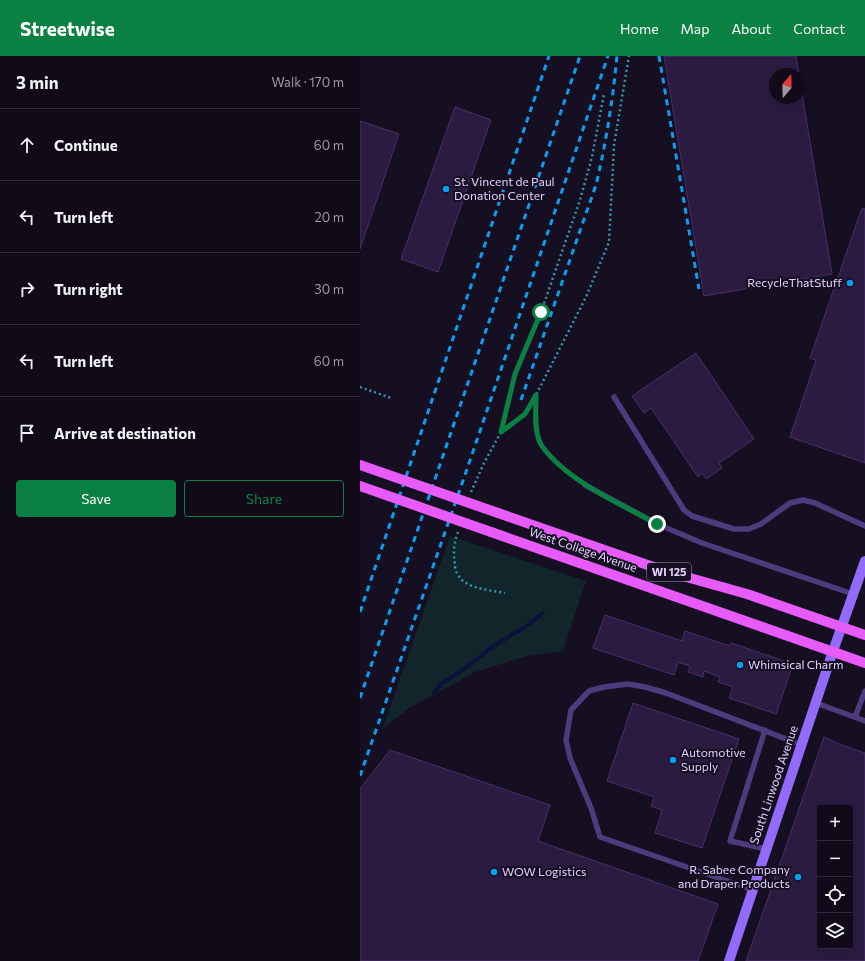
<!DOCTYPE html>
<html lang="en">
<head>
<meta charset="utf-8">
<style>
	body { margin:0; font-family:Commissioner,sans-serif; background:#191322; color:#f1f3f6 }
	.controls { position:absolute; right:12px; bottom:12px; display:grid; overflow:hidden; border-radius:4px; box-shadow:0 4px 16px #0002 }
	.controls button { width:36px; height:36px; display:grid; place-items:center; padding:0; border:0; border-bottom:1px solid #302b38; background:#100a19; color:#f1f3f6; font:20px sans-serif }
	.compass { position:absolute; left:409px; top:12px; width:36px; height:36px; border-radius:50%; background:#100a19; box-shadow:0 4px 16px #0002; rotate:19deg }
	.stop { position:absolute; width:12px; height:12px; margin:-9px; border:3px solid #0b8043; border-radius:50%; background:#fff }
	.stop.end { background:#0b8043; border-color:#fff; box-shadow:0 1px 4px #0008 }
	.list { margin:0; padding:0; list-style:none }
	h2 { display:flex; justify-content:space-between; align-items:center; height:52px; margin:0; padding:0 16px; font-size:17px }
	h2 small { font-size:13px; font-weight:400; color:#9c9aa2 }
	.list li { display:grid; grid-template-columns:26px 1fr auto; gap:12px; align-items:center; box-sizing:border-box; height:72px; padding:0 16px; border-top:1px solid #302b38 }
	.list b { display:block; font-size:15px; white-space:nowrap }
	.list em { font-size:13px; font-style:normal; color:#9c9aa2 }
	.actions { display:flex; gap:8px; padding:12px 16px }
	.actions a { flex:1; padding:9px 0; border:1px solid #0b8043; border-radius:4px; text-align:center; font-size:14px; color:#0b8043 }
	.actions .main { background:#0b8043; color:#fff }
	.icon { flex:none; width:22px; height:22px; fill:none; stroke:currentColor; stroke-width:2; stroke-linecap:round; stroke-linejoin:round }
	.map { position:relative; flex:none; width:505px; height:905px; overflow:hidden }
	header { display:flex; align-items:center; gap:24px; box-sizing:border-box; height:56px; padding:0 20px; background:#0b8043; color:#fff }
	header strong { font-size:19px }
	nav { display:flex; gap:22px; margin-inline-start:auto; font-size:14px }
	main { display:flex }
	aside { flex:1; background:#100a19 }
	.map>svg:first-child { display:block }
	.green { fill:#11252b }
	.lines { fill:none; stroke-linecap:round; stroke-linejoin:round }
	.stream { stroke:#0b113d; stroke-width:4 }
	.building { fill:#2c1b41; stroke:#4a2e6d; fill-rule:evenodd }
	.path { stroke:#3397af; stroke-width:2.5; stroke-dasharray:2 3; stroke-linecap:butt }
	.lane { stroke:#4e3b7e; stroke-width:5.5 }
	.secondary { stroke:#926bfa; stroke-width:10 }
	.primary { stroke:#e65bf9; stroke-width:10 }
	.rail { stroke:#099ff1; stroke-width:3; stroke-dasharray:6 5; stroke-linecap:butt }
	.primary-bridge { stroke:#e65bf9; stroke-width:10 }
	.route { stroke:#0b8043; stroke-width:5 }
	.poi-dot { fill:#099ff1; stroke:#160e21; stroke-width:1.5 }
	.labels { text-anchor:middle; stroke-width:4; stroke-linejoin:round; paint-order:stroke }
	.shield { fill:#160e21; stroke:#a496bb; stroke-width:1 }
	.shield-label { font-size:11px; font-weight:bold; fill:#e1d0fd }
	.poi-label { font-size:12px; fill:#e1d0fd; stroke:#160e21; text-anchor:start }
	.street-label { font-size:12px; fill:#e1d0fd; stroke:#160e21 }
</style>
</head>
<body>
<header>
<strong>Streetwise</strong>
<nav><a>Home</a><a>Map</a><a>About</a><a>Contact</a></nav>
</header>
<main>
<aside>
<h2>3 min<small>Walk · 170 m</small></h2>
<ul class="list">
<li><svg class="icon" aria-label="ahead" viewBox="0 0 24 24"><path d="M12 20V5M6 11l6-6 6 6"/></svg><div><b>Continue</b></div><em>60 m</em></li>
<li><svg class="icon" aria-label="left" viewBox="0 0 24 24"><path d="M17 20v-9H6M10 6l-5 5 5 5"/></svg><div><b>Turn left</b></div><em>20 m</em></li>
<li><svg class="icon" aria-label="right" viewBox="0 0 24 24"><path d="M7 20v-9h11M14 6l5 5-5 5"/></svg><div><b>Turn right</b></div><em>30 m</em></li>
<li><svg class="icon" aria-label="left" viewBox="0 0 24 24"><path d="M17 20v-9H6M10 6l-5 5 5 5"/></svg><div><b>Turn left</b></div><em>60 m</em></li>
<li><svg class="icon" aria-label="arrive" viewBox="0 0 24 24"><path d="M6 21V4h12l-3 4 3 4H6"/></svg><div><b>Arrive at destination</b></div></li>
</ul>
<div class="actions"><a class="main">Save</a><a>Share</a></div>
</aside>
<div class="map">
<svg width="505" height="905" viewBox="0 0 505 905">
	<rect width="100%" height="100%" fill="#160e21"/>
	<!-- green -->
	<polygon class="green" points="90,480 226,525 203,595 167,600 115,616 49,652 22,674"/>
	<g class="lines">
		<!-- stream -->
		<polyline class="stream" points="74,637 81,628 104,613 135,589 165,571 183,557"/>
	</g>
	<!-- building -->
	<g class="building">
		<polygon points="304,0 436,0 439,18 415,18 415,42 439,42 439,19 472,218 344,240"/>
		<polygon points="95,51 131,64 78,216 41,203"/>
		<polygon points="0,65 39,78 0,193"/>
		<polygon points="502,152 505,153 505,407 430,381 456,304 450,302"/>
		<polygon points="336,297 394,383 359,407 362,412 346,423 342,417 338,421 291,352 284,357 272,340"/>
		<polygon points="245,559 322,585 325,575 370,590 371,587 433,608 416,658 369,642 373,631 358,626 360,621 344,615 343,621 328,616 330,610 318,606 314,619 233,592"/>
		<polygon points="273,647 379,683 342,792 295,777 302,754 291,750 294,741 247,725"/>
		<path d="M464,681L482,689L505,697V905H386ZM460,752H490V890H460Z"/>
		<polygon points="30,694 190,749 178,785 358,848 338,905 0,905 0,733"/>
	</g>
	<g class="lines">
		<!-- path -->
		<g class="path">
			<polyline points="0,331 31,342"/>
			<path d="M176,339C176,353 174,369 178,383C183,398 205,415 217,424"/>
			<polyline points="141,375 155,318 181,256 220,144 232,101 244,38"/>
			<polyline points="111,436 124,407 141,376 165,358 176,339 226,241 249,186 254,89 269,0"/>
			<path d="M98,476C94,487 93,496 95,508C95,510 95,515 97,517C104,533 130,534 145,537"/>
		</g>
		<!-- lane -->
		<g class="lane">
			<polyline points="254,341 324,454 332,460 374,473 389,473 401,468 430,447 443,444 455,447 505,470"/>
			<polyline points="225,429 297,468 342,487 493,538"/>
			<polyline points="456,647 505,665"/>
			<polyline points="495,661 505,635"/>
			<polyline points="405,674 370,785 407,793"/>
			<polyline points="393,834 240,781 231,752 210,702 206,684 211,654 229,635 244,631 268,628 285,631 306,637 442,689"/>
		</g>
		<!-- secondary -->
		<polyline class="secondary" points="369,905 473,595 505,505"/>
		<!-- primary -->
		<g class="primary">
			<polyline points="138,457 305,515 387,538 505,579"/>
			<polyline points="131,476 505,607"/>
		</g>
		<!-- rail -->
		<g class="rail">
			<polyline points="299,0 339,233"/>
			<path d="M161,344L236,129C246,87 253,43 257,0"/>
			<polyline points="0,556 189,0"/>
			<polyline points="0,642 220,0"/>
			<polyline points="0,720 106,416 248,0"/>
		</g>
		<!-- primary-bridge -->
		<g class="primary-bridge">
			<polyline points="0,409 138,457"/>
			<polyline points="0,430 131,476"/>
		</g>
	</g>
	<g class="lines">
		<!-- route -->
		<path class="route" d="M181,256L155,318L141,376L165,358L176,339C176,353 174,371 179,384C181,391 187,396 191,401C220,431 261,448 297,468"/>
	</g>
	<!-- markers -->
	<g class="poi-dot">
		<circle cx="86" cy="133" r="4"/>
		<circle cx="490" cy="227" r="4"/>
		<circle cx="380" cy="609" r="4"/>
		<circle cx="313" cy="704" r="4"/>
		<circle cx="134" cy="816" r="4"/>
		<circle cx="438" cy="821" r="4"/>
	</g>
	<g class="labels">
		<!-- shield labels -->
		<rect class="shield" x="287" y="507" width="44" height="18" rx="3"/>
		<g class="shield-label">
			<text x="309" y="520">WI 125</text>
		</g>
		<!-- poi labels -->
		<g class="poi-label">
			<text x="94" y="130">St. Vincent de Paul<tspan x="94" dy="14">Donation Center</tspan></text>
			<text x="482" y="231" text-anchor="end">RecycleThatStuff</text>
			<text x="388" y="613">Whimsical Charm</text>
			<text x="321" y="701">Automotive<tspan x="321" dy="14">Supply</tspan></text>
			<text x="430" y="818" text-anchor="end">R. Sabee Company<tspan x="430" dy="14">and Draper Products</tspan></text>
			<text x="142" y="820">WOW Logistics</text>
		</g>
		<!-- street labels -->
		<g class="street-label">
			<text transform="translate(223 494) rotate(19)" y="4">West College Avenue</text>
			<text transform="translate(414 729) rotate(-71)" y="4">South Linwood Avenue</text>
		</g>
	</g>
</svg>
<div class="controls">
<button>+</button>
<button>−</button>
<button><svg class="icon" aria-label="locate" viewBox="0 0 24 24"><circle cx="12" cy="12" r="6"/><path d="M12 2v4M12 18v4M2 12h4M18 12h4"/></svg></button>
<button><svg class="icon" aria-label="layers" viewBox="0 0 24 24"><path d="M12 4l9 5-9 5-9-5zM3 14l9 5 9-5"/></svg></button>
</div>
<svg class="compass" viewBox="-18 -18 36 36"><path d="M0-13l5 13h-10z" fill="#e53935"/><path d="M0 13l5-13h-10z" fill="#9c9aa2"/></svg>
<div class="stop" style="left:181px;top:256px"></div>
<div class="stop end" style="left:297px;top:468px"></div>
</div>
</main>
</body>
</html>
